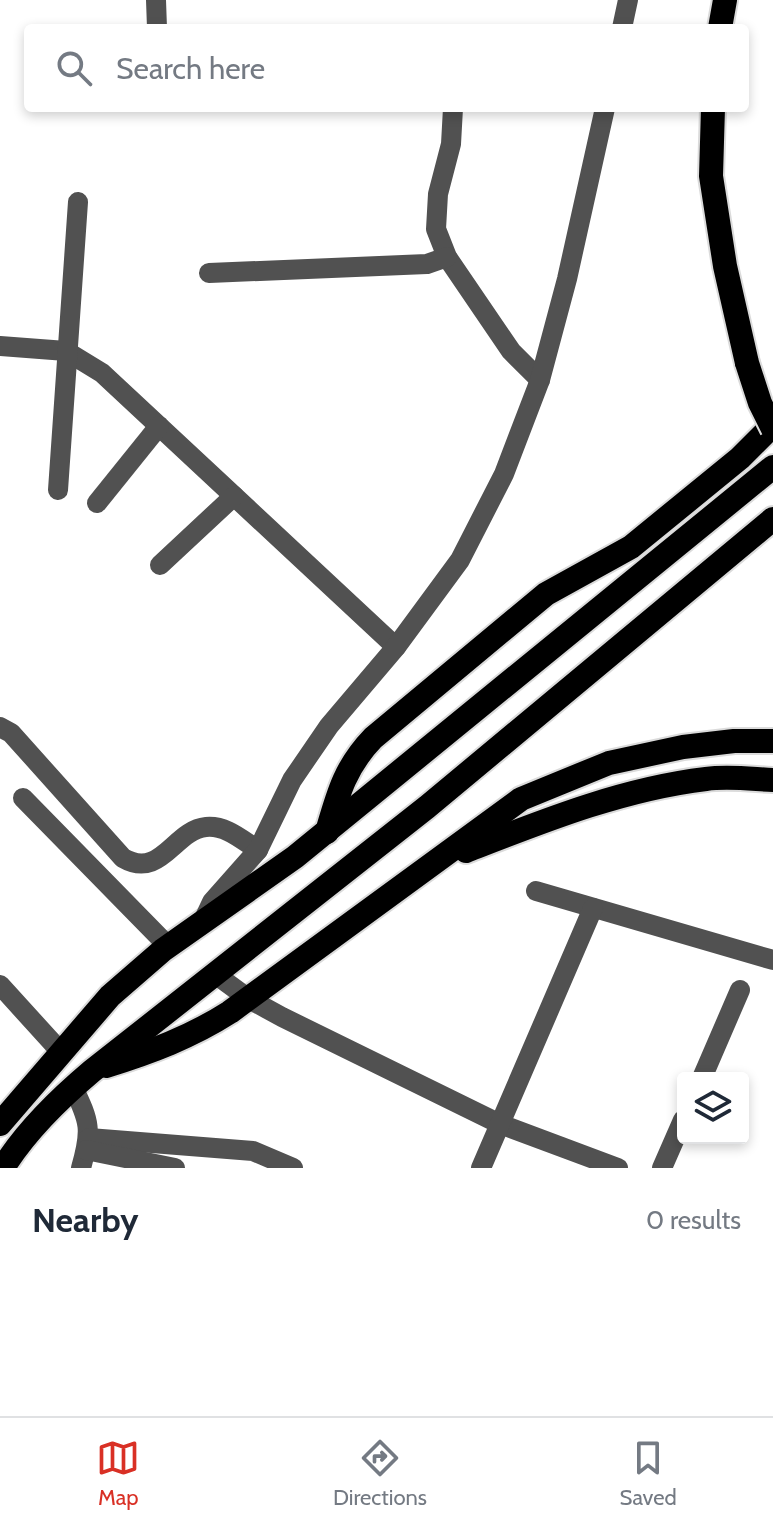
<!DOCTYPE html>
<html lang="en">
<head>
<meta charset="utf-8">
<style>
	body { margin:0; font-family:Cabin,sans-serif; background:#f6f6f7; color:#1f2937 }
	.controls { position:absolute; right:24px; bottom:24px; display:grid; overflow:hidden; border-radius:8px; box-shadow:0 4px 12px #0003 }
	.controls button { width:72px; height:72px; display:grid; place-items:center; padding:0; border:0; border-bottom:2px solid #e0e1e3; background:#fff; color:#1f2937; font:40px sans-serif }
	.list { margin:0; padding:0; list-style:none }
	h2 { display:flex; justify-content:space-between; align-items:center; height:104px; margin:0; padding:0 32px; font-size:34px }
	h2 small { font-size:26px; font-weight:400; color:#747a83 }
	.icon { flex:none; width:44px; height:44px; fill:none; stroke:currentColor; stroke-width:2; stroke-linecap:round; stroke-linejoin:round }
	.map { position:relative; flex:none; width:773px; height:1168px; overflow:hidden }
	.search { position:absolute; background:#fff; box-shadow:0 4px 12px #0003; left:24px; right:24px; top:24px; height:88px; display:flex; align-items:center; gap:20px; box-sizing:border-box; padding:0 28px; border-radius:8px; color:#747a83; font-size:30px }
	.sheet { height:248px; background:#fff }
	nav { display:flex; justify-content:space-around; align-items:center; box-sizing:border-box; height:112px; border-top:2px solid #e0e1e3; background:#fff; font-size:22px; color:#747a83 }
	nav a { display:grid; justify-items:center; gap:4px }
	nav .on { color:#d93025 }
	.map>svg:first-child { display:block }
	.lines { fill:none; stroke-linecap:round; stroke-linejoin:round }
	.highway-casing { stroke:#dbdbdb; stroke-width:28 }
	.minor { stroke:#515151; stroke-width:20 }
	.highway { stroke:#000; stroke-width:24 }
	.highway-bridge-casing { stroke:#dbdbdb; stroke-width:28; stroke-linecap:butt }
	.highway-bridge { stroke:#000; stroke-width:24 }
</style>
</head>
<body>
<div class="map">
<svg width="773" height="1168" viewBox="0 0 773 1168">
	<rect width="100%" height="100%" fill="#fff"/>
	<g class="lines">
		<defs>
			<g id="highway">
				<polyline points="720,28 725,0"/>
				<polyline points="713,108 711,176 725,266 747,363"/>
				<path d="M327,832C338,794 345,767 373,738L546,594L631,547L740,458L773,425"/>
				<path d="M466,851C543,821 622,789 706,779C728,776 751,779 773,780"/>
				<path d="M106,1066C151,1052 191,1037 230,1012L521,799L609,763L683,747L734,741H773"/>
				<polyline points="0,1124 110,996 163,950 295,857 773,467"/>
				<path d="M3,1168C25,1132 60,1098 92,1071L427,807L773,519"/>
			</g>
		</defs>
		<!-- highway casing -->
		<use href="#highway" class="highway-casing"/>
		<!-- minor -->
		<g class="minor">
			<polyline points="156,0 157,28"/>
			<polyline points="622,28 628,0"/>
			<polyline points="453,108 451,144 438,194 436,229 447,257 511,351 540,380"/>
			<polyline points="209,273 427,264 447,257"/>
			<polyline points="0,346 66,351 102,373 396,647"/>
			<polyline points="58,490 78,202"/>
			<polyline points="97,503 159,426"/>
			<polyline points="160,565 234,496"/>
			<path d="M0,727L11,733L123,858C161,880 174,830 206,827C226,825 242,840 258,850"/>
			<polyline points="23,798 168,946"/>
			<polyline points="536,891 773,960"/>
			<polyline points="204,919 212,902 258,850 292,780 329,726 396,647 460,560 504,474 540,380 567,279 605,108"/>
			<polyline points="215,974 249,999 282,1017 500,1124 618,1168"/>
			<polyline points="0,985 60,1051"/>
			<polyline points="702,1078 740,990"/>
			<path d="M73,1087C90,1122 92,1130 81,1168"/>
			<polyline points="89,1138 253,1151 293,1168"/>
			<polyline points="86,1150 175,1168"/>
			<polyline points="481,1168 593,908"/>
			<polyline points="662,1168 683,1120"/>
		</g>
		<!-- highway -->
		<use href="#highway" class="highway"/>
		<defs>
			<polyline id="highway-bridge" points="747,363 760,403 773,429"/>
		</defs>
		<!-- highway-bridge casing -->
		<use href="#highway-bridge" class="highway-bridge-casing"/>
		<!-- highway-bridge -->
		<use href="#highway-bridge" class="highway-bridge"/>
	</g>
</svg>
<div class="controls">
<button><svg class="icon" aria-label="layers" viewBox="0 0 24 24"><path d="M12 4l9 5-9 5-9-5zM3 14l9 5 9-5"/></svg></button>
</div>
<div class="search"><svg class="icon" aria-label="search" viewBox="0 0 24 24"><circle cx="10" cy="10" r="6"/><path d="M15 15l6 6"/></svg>Search here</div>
</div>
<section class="sheet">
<h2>Nearby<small>0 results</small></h2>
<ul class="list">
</ul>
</section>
<nav>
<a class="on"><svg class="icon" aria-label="map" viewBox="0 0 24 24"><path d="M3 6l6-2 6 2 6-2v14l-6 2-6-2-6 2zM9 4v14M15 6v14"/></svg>Map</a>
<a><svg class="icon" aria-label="directions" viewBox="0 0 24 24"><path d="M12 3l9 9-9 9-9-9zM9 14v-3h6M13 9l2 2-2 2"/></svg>Directions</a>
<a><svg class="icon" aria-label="saved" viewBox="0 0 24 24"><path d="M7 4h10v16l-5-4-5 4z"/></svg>Saved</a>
</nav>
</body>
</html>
